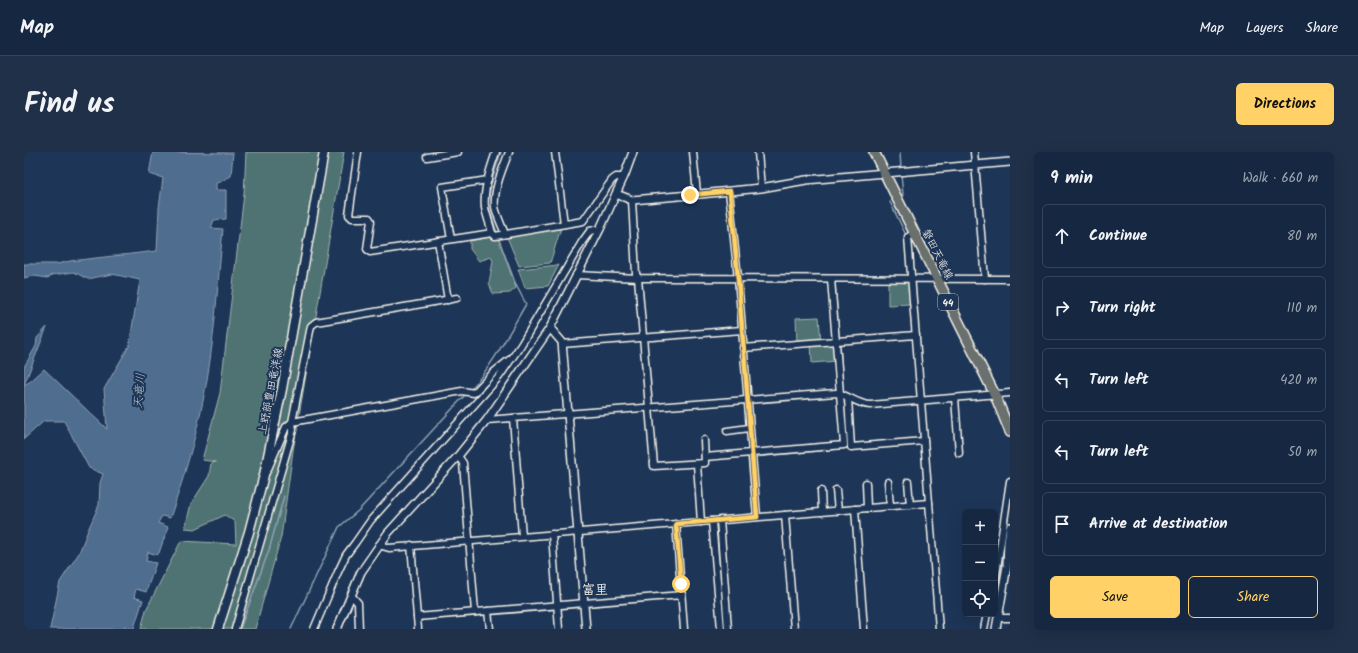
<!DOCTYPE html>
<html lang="en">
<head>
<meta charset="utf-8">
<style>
	body { margin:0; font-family:Kalam,"Klee One",sans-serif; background:#1f3048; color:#f1f3f6 }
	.controls { position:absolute; right:12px; bottom:12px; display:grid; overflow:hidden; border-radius:6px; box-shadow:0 4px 16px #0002 }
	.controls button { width:36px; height:36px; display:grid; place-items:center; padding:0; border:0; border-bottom:1px solid #35445a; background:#162841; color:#f1f3f6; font:20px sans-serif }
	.stop { position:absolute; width:12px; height:12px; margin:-9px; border:3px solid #ffd166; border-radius:50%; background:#fff }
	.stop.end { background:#ffd166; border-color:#fff; box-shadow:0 1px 4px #0008 }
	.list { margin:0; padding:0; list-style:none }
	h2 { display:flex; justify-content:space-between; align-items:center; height:52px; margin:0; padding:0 16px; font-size:17px }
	h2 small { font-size:13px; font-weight:400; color:#9ea6b1 }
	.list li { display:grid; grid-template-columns:26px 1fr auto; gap:12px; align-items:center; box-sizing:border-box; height:64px; margin:0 8px 8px; padding:0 8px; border:1px solid #35445a; border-radius:6px }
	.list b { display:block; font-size:15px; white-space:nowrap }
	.list em { font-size:13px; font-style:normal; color:#9ea6b1 }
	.actions { display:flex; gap:8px; padding:12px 16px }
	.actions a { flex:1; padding:9px 0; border:1px solid #ffd166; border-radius:6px; text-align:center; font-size:14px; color:#ffd166 }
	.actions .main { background:#ffd166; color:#111 }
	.icon { flex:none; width:22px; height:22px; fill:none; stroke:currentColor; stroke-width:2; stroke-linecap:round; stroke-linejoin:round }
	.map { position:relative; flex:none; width:986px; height:477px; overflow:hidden; border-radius:6px }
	header { display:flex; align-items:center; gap:24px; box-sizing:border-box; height:56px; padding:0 20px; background:#162841; border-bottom:1px solid #35445a }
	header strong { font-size:19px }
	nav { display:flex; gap:22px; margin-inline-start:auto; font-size:14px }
	.intro { display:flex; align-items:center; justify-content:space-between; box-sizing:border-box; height:96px; padding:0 24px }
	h1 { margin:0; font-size:28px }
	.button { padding:10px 18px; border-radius:6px; background:#ffd166; color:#111; font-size:14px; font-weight:700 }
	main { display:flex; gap:24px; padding:0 24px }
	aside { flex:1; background:#162841; border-radius:6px; box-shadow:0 4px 16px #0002 }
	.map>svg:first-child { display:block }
	.green { fill:#507373; stroke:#a2b2ae }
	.water { fill:#4f6d8f; stroke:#91a2b3 }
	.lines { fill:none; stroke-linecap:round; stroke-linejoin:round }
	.stream { stroke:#91a2b3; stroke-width:1.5 }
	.river { stroke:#4f6d8f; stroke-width:9 }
	.minor-casing { stroke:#f4f1e8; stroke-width:9 }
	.tertiary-casing { stroke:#f4f1e8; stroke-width:10 }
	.secondary-casing { stroke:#f4f1e8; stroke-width:11 }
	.primary-casing { stroke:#f4f1e8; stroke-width:12 }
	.minor { stroke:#1d3557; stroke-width:6 }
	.tertiary { stroke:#1d3557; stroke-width:7 }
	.secondary { stroke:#1d3557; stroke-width:8 }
	.primary { stroke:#6b706d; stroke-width:9 }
	.route { stroke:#ffd166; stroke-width:5 }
	.labels { text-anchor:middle; stroke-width:4; stroke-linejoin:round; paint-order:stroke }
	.shield { fill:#1d3557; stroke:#b4b9bc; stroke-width:1 }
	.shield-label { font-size:10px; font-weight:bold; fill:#f4f1e8 }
	.street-label { font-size:11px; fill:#f4f1e8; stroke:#1d3557 }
	.water-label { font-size:12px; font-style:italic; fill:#bac3c9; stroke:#1d3557 }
	.quarter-label { font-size:13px; font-weight:bold; fill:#f4f1e8; stroke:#1d3557 }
</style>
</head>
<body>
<header>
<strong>Map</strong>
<nav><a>Map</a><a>Layers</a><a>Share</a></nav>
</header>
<div class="intro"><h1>Find us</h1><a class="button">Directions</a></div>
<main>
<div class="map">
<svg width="986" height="477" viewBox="0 0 986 477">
	<rect width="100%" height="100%" fill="#1d3557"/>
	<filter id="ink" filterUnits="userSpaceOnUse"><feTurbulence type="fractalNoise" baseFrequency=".025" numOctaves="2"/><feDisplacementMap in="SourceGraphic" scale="8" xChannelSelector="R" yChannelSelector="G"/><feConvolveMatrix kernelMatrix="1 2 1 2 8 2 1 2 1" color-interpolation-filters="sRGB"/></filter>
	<g filter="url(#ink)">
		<!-- green -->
		<g class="green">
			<polygon points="222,0 320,0 269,299 257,385 231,477 117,477 122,458 157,389 212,392 211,370 201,363 171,377 161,376 167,352 185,324 187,311 192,310 178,308 196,241 220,42"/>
			<polygon points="537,76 526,111 495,114 483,85"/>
			<polygon points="466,85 475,88 492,136 486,141 469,142 465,131 469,109 467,105 455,109 446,97 446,89"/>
			<polygon points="535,113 524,134 501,136 494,117"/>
			<polygon points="864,128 886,128 887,152 864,153"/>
			<polygon points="795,165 797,190 812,189 814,209 788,211 787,191 773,192 772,166"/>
		</g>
		<!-- water -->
		<path class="water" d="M129,0L209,1L207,24L196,30L192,31V38H202V67L190,68L187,76L199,77C193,135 191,192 179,249C171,289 159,328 146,366L138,364L134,371L144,375L135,401L133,403L124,400L122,409L132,411L122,440L112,437L110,445L119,448L110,476L108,477L100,474L98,477H26L36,430L55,401L64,378L75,353L76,331L79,322L65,316L40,269H20L0,287V215L12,194L13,186L23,175L0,233L7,229L20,217L83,277L80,237L105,194L116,128L88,122L64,127L50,120L28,123L24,126L10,124L0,126V112H33L46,109L133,99L135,56L139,26L125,22Z"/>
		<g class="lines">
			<!-- stream -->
			<g class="stream">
				<polyline points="876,0 877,18"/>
				<polyline points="877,22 879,43"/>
				<polyline points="866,50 881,81 881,87"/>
				<polyline points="473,81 464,52 467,31 477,0"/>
				<polyline points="847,124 883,124 884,122"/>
				<polyline points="811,129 815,187"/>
				<polyline points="816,191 819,241"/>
				<path d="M446,238C469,213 485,181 502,152L492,133L474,85"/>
				<polyline points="820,245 822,267"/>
				<polyline points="726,305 724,306 729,360 727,363"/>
				<polyline points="730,305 825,296"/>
				<polyline points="692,372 701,477"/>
				<polyline points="216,477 245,398 260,344"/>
				<polyline points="267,477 315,375 335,358 442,242"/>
			</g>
			<!-- river -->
			<polyline class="river" points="971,440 975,419"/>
			<defs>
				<g id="minor">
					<polyline points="334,0 325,63 328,66 345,66 347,69 343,97 346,100 468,81 471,84 559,69 588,28 592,25 600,25"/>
					<polyline points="531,0 540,72"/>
					<polyline points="669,0 673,42"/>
					<polyline points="734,0 737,36"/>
					<polyline points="950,0 961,127"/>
					<polyline points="403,5 434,0"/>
					<polyline points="705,39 714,126 733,365"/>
					<polyline points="608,48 612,122 614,126 630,314 681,311 680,288"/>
					<path d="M468,81C466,73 463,65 461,56C459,38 466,17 472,0"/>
					<path d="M481,82C478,74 473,64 471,55C469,38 479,16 485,0"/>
					<polyline points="890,82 884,85 915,477"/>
					<polyline points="427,87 418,35 464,28"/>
					<polyline points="414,89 424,148"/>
					<polyline points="552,123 614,126 986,127"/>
					<polyline points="538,192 718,178"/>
					<polyline points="719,196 892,183"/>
					<polyline points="824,246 827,295 900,289"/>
					<polyline points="931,246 935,301"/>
					<polyline points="489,266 498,384"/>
					<path d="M463,268L812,241C823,242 832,252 846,253L986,241"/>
					<polyline points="703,279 725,276"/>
					<polyline points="434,304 439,311 451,460"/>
					<polyline points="681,305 820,293 807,127"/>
					<polyline points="673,312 677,370"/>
					<polyline points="243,319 262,275 268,270 438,239 450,241 470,220 485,208"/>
					<polyline points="864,330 866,354"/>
					<polyline points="884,330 886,353"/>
					<polyline points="842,331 843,356"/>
					<polyline points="812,338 814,359"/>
					<polyline points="797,339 798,360"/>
					<polyline points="831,357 840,477"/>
					<polyline points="761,363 770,477"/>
					<polyline points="696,368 704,477"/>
					<polyline points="688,369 697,477"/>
					<polyline points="652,372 660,477"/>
					<polyline points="528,382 535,477"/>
					<polyline points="355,393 365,396 905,351"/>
					<polyline points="387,393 394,477"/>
					<polyline points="971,429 986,329"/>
					<polyline points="327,443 334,451 335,477"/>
					<polyline points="464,459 466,477"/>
					<polyline points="393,465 658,443"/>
					<polyline points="974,466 986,466"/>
					<polyline points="211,477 269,278 268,270 287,174 292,170 433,146"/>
					<polyline points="290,477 314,420 322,403 331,391 347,368 475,225 497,193 558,90 566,79 576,77"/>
					<polyline points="960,477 963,462"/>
				</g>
				<g id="tertiary">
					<polyline points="592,42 608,48 666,43 737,36 782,28 986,10"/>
					<polyline points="526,176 538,190 562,477"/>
					<polyline points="313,477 337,420 364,381 434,304 463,268 526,176 576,77 601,22 609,0"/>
					<polyline points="972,477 983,414 984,390 986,375"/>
				</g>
				<polyline id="secondary" points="194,477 225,380 240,323 258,237 300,0"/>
				<polyline id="primary" points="850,0 971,243 986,280"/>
			</defs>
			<!-- minor casing -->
			<use href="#minor" class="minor-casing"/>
			<!-- tertiary casing -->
			<use href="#tertiary" class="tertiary-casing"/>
			<!-- secondary casing -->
			<use href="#secondary" class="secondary-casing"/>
			<!-- primary casing -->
			<use href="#primary" class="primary-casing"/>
			<!-- minor -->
			<use href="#minor" class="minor"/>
			<!-- tertiary -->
			<use href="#tertiary" class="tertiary"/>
			<!-- secondary -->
			<use href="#secondary" class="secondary"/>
			<!-- primary -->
			<use href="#primary" class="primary"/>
		</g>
	</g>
	<g class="lines" filter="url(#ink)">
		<!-- route -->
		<polyline class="route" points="657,432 652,372 733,365 714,126 706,39 666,43"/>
	</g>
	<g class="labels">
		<!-- shield labels -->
		<rect class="shield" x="914" y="142" width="20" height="16" rx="3"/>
		<g class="shield-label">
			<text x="924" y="154">44</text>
		</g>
		<!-- street labels -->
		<g class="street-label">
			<text transform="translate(914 102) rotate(63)" y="4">磐田天竜線</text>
			<text transform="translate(246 239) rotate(-79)" y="4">上野部豊田竜洋線</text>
		</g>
		<!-- water labels -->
		<g class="water-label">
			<text transform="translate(115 239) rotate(-85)" y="4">天竜川</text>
		</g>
		<!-- quarter labels -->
		<g class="quarter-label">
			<text x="571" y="442">富里</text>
		</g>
	</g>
</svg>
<div class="controls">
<button>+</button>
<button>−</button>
<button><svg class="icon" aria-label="locate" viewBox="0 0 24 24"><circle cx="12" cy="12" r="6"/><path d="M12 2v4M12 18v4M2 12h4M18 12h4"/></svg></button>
</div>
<div class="stop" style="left:657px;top:432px"></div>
<div class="stop end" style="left:666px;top:43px"></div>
</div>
<aside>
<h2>9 min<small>Walk · 660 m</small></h2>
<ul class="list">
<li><svg class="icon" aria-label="ahead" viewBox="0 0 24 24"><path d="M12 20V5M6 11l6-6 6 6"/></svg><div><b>Continue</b></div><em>80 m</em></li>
<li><svg class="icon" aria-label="right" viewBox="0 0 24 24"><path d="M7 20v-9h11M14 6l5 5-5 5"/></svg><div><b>Turn right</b></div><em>110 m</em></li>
<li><svg class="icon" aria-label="left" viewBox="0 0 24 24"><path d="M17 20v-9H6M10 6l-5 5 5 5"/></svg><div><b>Turn left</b></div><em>420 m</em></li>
<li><svg class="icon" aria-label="left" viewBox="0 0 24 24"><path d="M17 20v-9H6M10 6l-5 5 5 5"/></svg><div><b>Turn left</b></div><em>50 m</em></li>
<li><svg class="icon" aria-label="arrive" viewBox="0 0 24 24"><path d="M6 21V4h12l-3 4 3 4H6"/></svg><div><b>Arrive at destination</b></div></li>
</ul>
<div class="actions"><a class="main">Save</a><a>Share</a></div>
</aside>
</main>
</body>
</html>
